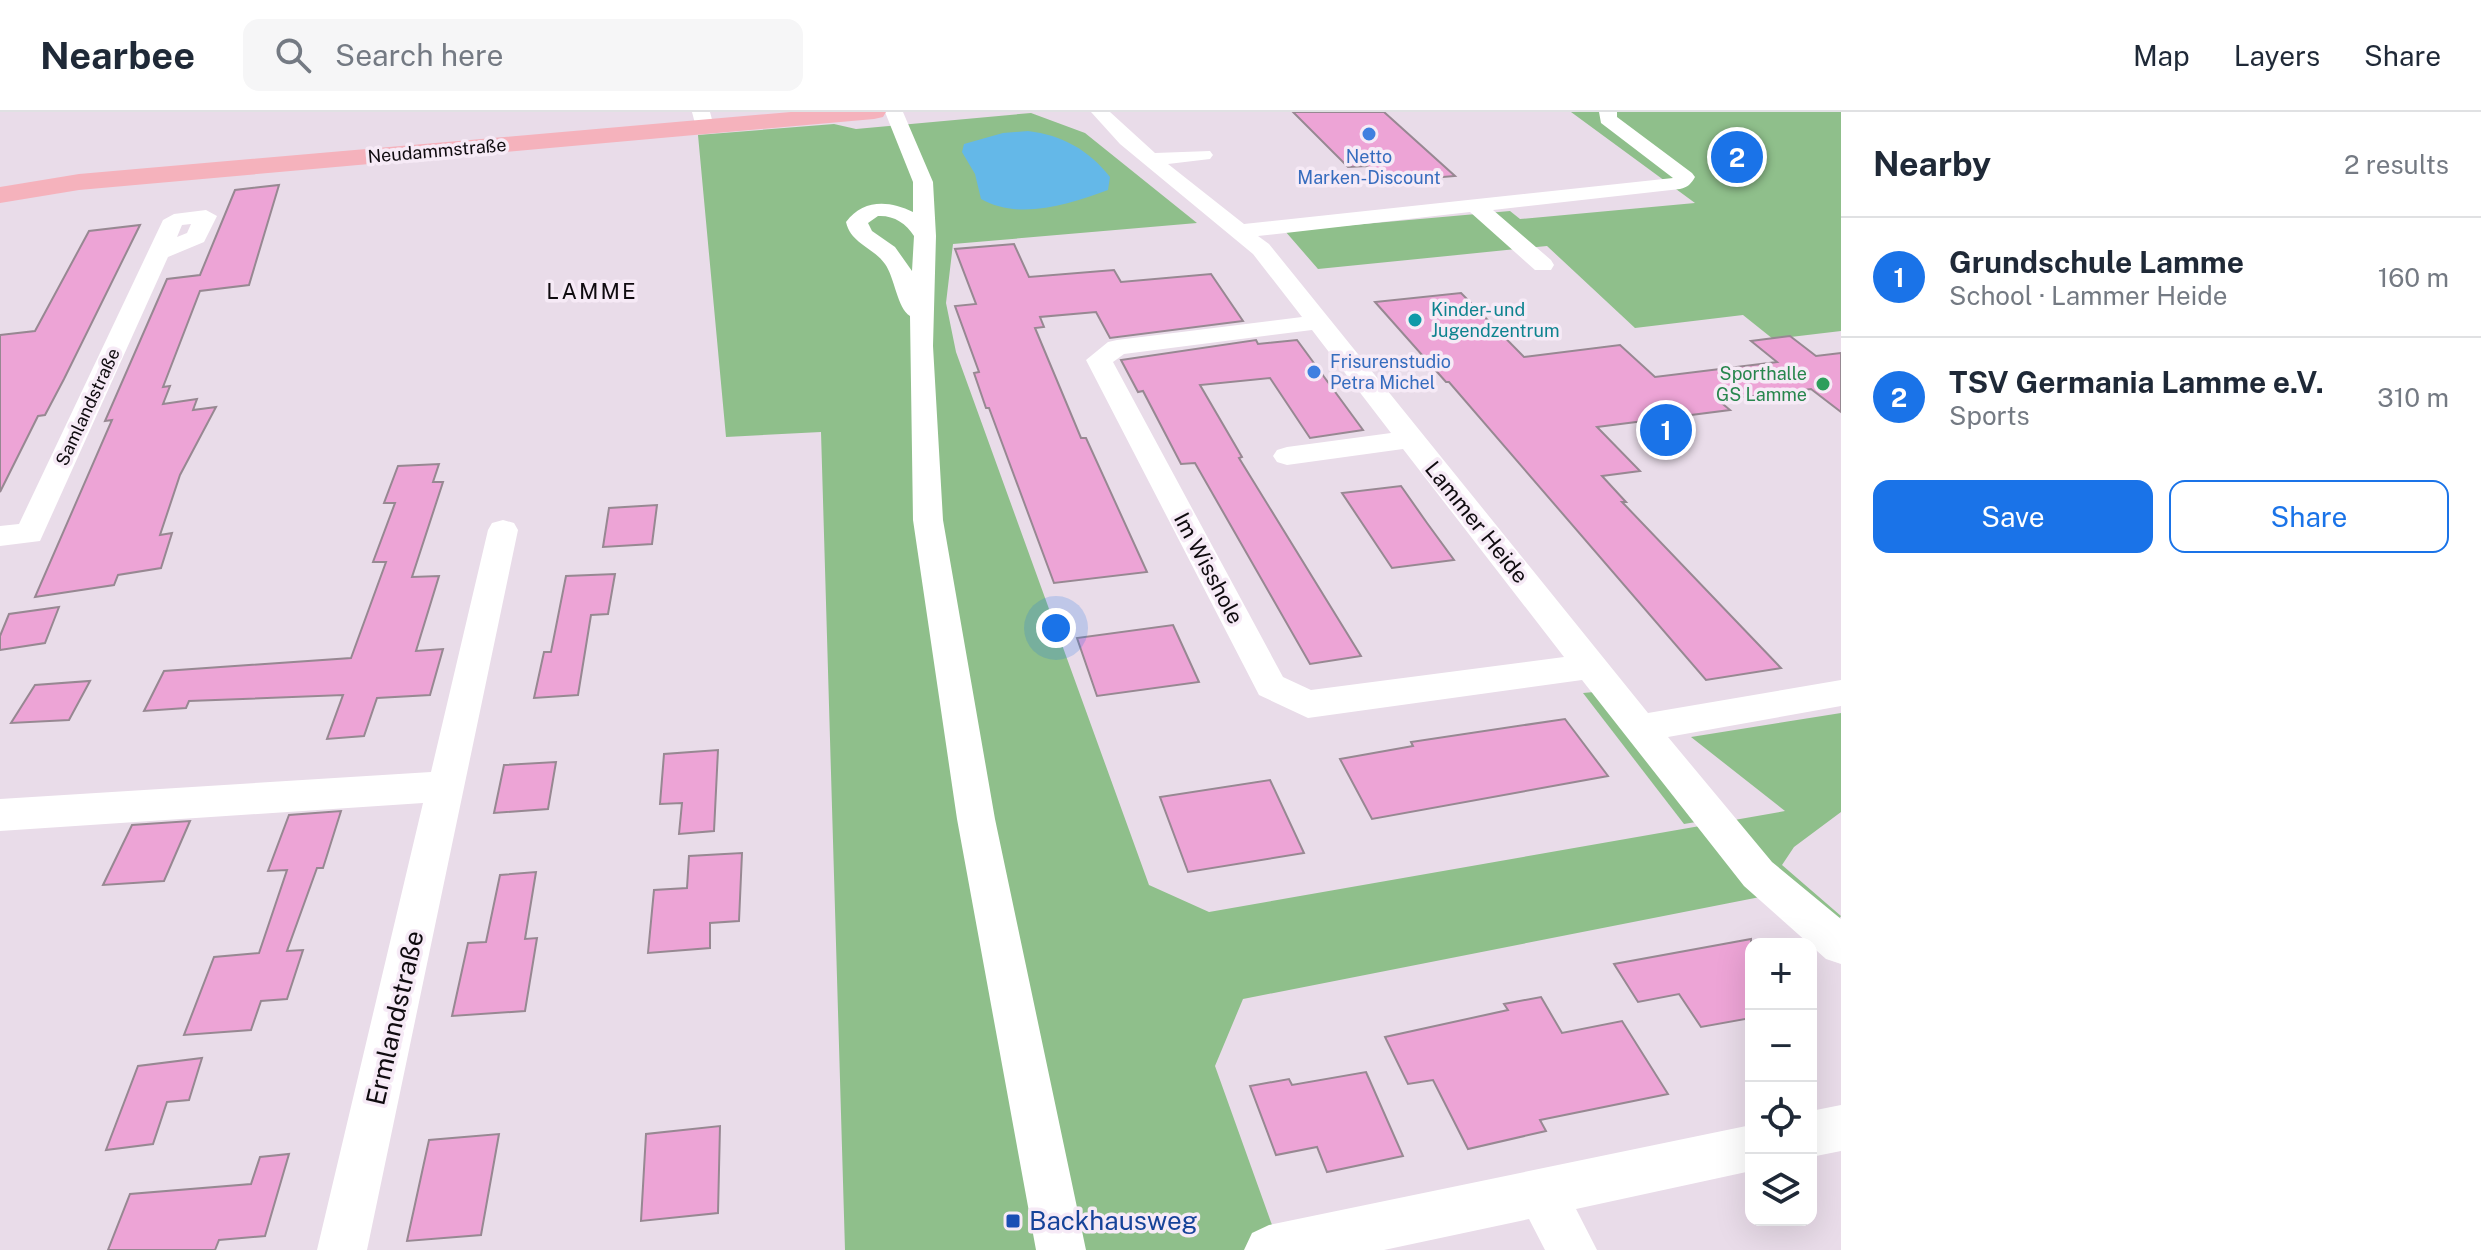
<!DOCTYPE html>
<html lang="en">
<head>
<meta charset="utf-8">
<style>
	body { margin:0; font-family:"Public Sans",sans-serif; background:#f6f6f7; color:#1f2937 }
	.controls { position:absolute; right:24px; bottom:24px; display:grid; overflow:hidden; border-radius:16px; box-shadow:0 8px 32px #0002 }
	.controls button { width:72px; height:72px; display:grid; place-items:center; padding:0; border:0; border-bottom:2px solid #e0e1e3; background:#fff; color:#1f2937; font:40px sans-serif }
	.you { position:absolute; left:1056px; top:516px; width:28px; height:28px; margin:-20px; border:6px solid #fff; border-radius:50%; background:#1a73e8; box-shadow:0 0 0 12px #1a73e833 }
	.badge { display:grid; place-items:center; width:52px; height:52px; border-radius:50%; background:#1a73e8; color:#fff; font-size:26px; font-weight:700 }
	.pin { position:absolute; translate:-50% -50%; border:4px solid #fff; box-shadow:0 2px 8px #0006 }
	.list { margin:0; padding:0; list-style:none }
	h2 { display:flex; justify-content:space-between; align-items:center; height:104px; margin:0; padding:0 32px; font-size:34px }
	h2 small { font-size:26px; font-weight:400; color:#747a83 }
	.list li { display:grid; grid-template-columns:52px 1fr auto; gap:24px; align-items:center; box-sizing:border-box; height:120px; padding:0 32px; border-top:2px solid #e0e1e3 }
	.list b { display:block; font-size:30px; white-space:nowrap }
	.list p { margin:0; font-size:26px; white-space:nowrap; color:#747a83 }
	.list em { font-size:26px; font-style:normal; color:#747a83 }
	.actions { display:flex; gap:16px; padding:24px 32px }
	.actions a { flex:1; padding:18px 0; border:2px solid #1a73e8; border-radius:16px; text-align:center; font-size:28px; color:#1a73e8 }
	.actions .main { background:#1a73e8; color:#fff }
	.icon { flex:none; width:44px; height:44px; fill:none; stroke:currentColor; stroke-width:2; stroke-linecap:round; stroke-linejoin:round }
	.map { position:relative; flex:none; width:1841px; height:1138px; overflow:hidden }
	header { display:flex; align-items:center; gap:48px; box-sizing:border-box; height:112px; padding:0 40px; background:#fff; border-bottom:2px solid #e0e1e3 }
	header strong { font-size:38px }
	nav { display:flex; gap:44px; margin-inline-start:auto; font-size:28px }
	.search { width:560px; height:72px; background:#f6f6f7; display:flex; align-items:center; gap:20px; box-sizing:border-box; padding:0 28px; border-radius:16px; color:#747a83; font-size:30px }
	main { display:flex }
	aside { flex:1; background:#fff }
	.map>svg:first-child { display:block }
	.green { fill:#8fbf8b }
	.water { fill:#64b8e8 }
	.building { fill:#eda4d6; stroke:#978892; stroke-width:2 }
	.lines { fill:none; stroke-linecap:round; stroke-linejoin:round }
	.minor { fill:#fff; fill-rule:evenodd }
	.major { fill:#f5b2bc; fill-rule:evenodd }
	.shop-dot { fill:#3f7fe0; stroke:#f6eaf6; stroke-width:3 }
	.culture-dot { fill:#0f9aa8; stroke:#f6eaf6; stroke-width:3 }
	.leisure-dot { fill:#2e9e5b; stroke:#f6eaf6; stroke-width:3 }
	.transit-dot { fill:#1a4fb4; stroke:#f6eaf6; stroke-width:3 }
	.labels { text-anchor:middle; stroke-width:7; stroke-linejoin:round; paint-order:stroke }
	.far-street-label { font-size:18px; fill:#0f0b0f; stroke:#f6eaf6 }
	.far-shop-label { font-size:18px; fill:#366cbe; stroke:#f6eaf6 }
	.far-culture-label { font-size:18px; fill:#0d838f; stroke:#f6eaf6; text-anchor:start }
	.far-leisure-label { font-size:18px; fill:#27864d; stroke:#f6eaf6; text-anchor:end }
	.far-quarter-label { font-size:22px; letter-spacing:2px; fill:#0f0b0f; stroke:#f6eaf6 }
	.street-label { font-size:22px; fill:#0f0b0f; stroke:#f6eaf6 }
	.near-street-label { font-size:26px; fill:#0f0b0f; stroke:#f6eaf6 }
	.near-transit-label { font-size:26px; fill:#164399; stroke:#f6eaf6; text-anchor:start }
</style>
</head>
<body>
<header>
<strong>Nearbee</strong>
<div class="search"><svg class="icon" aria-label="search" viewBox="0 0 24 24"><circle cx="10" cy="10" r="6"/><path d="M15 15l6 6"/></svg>Search here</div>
<nav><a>Map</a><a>Layers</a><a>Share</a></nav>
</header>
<main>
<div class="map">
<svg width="1841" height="1138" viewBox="0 0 1841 1138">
	<rect width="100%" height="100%" fill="#e9dce9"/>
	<!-- green -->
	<g class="green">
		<polygon points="1571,0 1841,0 1841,219 1773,227 1743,203 1635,216 1547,134 1318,157 1285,119 1510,99 1520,107 1695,91"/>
		<polygon points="1031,1 1085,21 1197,111 953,132 946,191 956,240 1149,773 1209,800 1785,699 1691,625 1841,601 1841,700 1794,735 1782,753 1841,804 1836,811 1760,785 1243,887 1215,954 1281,1138 845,1138 821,320 726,325 698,23 834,12 856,17"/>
		<polygon points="1594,580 1696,710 1684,712 1583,581"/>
	</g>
	<!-- water -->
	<path class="water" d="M1028,19C1062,23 1089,38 1110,65L1108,78C1069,92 1020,109 981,87L975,62L962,40L964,32L1003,21Z"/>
	<!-- building -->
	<g class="building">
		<polygon points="1293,0 1384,0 1455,64 1383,70 1367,54 1348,55"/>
		<polygon points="279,73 249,173 200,179 163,275 170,274 163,292 197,287 193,298 216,295 180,363 160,423 172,421 161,456 118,463 114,473 35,485 112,308 105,309 167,167 200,163 235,78"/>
		<polygon points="140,113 64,267 45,303 38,304 0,380 0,223 35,219 89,119"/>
		<polygon points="1014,132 1029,165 1114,158 1121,170 1211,162 1243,209 1110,226 1096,200 1040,205 1044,215 1035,216 1081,326 1086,326 1147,460 1054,471 989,296 986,296 974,261 979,260 955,194 976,192 955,137"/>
		<polygon points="1461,181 1524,245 1620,233 1655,265 1777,250 1751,229 1790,224 1816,244 1841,241 1841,300 1811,277 1718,288 1730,298 1597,315 1640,359 1602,364 1626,390 1622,390 1781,556 1706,568 1449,270 1446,270 1375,190"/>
		<polygon points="1256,228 1258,232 1297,228 1363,318 1310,326 1270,266 1200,273 1242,345 1239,346 1361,544 1310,552 1195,351 1181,352 1143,279 1138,280 1121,248"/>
		<polygon points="439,352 433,370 443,370 412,465 439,464 416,539 443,537 430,583 377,586 364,624 327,627 343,583 189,589 186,596 144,599 164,559 351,546 386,450 373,450 395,391 384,391 398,354"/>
		<polygon points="1401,374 1427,411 1454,448 1392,456 1342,381"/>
		<polygon points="657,393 652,432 603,435 609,396"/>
		<polygon points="615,462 608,502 591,503 578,583 534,586 544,540 551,540 566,464"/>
		<polygon points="59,495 45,531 0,538 0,524 9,502"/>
		<polygon points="1173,513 1199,570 1097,584 1077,526"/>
		<polygon points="90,569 69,608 11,611 35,573"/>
		<polygon points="1565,607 1608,664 1372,707 1340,647 1413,634 1411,630"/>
		<polygon points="718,638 714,719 679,722 682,691 660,692 664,642"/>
		<polygon points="556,650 548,697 494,701 504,653"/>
		<polygon points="1270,668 1304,741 1188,760 1160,685"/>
		<polygon points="341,699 323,756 317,756 287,839 303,838 287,887 261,889 251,918 184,923 214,845 259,841 287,758 268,759 289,703"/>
		<polygon points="190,709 164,769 103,773 132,713"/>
		<polygon points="742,741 739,809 710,811 710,836 648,841 654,778 687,776 689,744"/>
		<polygon points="536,760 525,827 537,826 525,899 452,904 468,831 486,830 500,763"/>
		<polygon points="1751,827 1751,906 1701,915 1679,882 1638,890 1614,852"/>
		<polygon points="1541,885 1562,921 1622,909 1668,982 1540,1008 1546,1019 1468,1037 1433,968 1408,972 1385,925 1508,898 1504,892"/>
		<polygon points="202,946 189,988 167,990 153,1032 106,1038 138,954"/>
		<polygon points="1366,960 1403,1044 1327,1060 1317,1035 1276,1043 1250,974 1289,967 1292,973"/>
		<polygon points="720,1014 718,1101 641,1109 646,1022"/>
		<polygon points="499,1022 481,1123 407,1129 429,1028"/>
		<polygon points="289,1042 265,1124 219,1128 215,1138 108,1138 130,1082 251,1072 260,1045"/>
	</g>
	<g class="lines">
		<!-- minor -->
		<g class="minor">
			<polygon points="692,0 710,0 714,15 711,19 697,19"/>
			<path d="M885,0H903L933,70L936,124L933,234L943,408L995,707L1086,1138H1036L957,707L913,408L910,204C897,196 895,166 885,152C873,135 851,132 846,110C863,87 889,88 913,100V70ZM878,104C893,103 906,111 914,124L912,159L895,135L872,119L868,111Z"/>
			<path d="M1091,0H1110L1155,41L1210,39L1213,43L1210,47L1168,52L1244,112L1673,66L1601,11L1599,0H1617V5L1692,61L1695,65C1691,72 1688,75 1680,77L1493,98L1551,148L1554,153L1551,158H1535L1470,100L1258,124L1269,132L1648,601L1841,568V594L1668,625L1772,750L1841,807V852L1826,847L1744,774L1582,568L1308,606L1259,583L1086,248L1108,230L1117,228L1302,205L1253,142L1120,32ZM1312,218L1391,321L1287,335L1277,338L1273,344L1277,350L1287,353L1403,337L1564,545L1311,578L1283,565L1113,250L1124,242Z"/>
			<path d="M206,98L217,104L204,130L168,145L40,429L0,434V414L19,412L163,108L174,102ZM191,112L187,121L177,125L182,113Z"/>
			<polygon points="503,408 514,411 518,418 367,1138 317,1138 423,691 0,719 0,687 431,660 488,418 492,411"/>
			<polygon points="1841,993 1841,1039 1811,1045 1811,999"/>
			<polygon points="1751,1013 1751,1059 1576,1097 1597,1138 1545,1138 1529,1107 1384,1138 1244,1138 1252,1121 1269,1113"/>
		</g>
		<!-- major -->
		<polygon class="major" points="791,0 886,0 883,5 874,7 79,78 0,91 0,75 79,62"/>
	</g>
	<!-- markers -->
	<g class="shop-dot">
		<circle cx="1369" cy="22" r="8"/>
		<circle cx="1314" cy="260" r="8"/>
	</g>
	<circle class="culture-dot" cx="1415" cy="208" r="8"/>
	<circle class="leisure-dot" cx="1823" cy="272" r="8"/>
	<rect class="transit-dot" x="1005" y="1101" width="16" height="16" rx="4"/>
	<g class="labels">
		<!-- far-street labels -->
		<g class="far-street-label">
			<text transform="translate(437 39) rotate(-5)" y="6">Neudammstraße</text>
			<text transform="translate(88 295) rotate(-65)" y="6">Samlandstraße</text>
		</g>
		<!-- far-shop labels -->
		<g class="far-shop-label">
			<text x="1369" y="51">Netto<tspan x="1369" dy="21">Marken-Discount</tspan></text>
			<text x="1330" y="256" text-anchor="start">Frisurenstudio<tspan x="1330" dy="21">Petra Michel</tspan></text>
		</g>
		<!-- far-culture labels -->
		<g class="far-culture-label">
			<text x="1431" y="204">Kinder- und<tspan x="1431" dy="21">Jugendzentrum</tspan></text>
		</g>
		<!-- far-leisure labels -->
		<g class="far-leisure-label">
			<text x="1807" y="268">Sporthalle<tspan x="1807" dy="21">GS Lamme</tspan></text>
		</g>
		<!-- far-quarter labels -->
		<g class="far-quarter-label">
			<text x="592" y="187">LAMME</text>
		</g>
		<!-- street labels -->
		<g class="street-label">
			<text transform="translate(1477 410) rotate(51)" y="8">Lammer Heide</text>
			<text transform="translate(1209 456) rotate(62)" y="8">Im Wisshole</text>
		</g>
		<!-- near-street labels -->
		<g class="near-street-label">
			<text transform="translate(395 906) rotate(-77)" y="9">Ermlandstraße</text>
		</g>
		<!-- near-transit labels -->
		<g class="near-transit-label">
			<text x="1029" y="1118">Backhausweg</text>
		</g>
	</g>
</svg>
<div class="controls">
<button>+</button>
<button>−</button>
<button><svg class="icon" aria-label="locate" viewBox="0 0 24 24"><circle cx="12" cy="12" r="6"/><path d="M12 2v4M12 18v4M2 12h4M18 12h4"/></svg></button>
<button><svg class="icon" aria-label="layers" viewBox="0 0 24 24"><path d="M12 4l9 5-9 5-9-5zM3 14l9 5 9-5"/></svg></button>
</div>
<div class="you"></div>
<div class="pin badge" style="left:1666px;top:318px">1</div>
<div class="pin badge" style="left:1737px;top:45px">2</div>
</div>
<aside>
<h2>Nearby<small>2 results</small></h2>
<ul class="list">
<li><span class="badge">1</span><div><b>Grundschule Lamme</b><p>School · Lammer Heide</p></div><em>160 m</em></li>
<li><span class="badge">2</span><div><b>TSV Germania Lamme e.V.</b><p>Sports</p></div><em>310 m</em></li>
</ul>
<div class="actions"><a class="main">Save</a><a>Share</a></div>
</aside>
</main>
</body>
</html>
